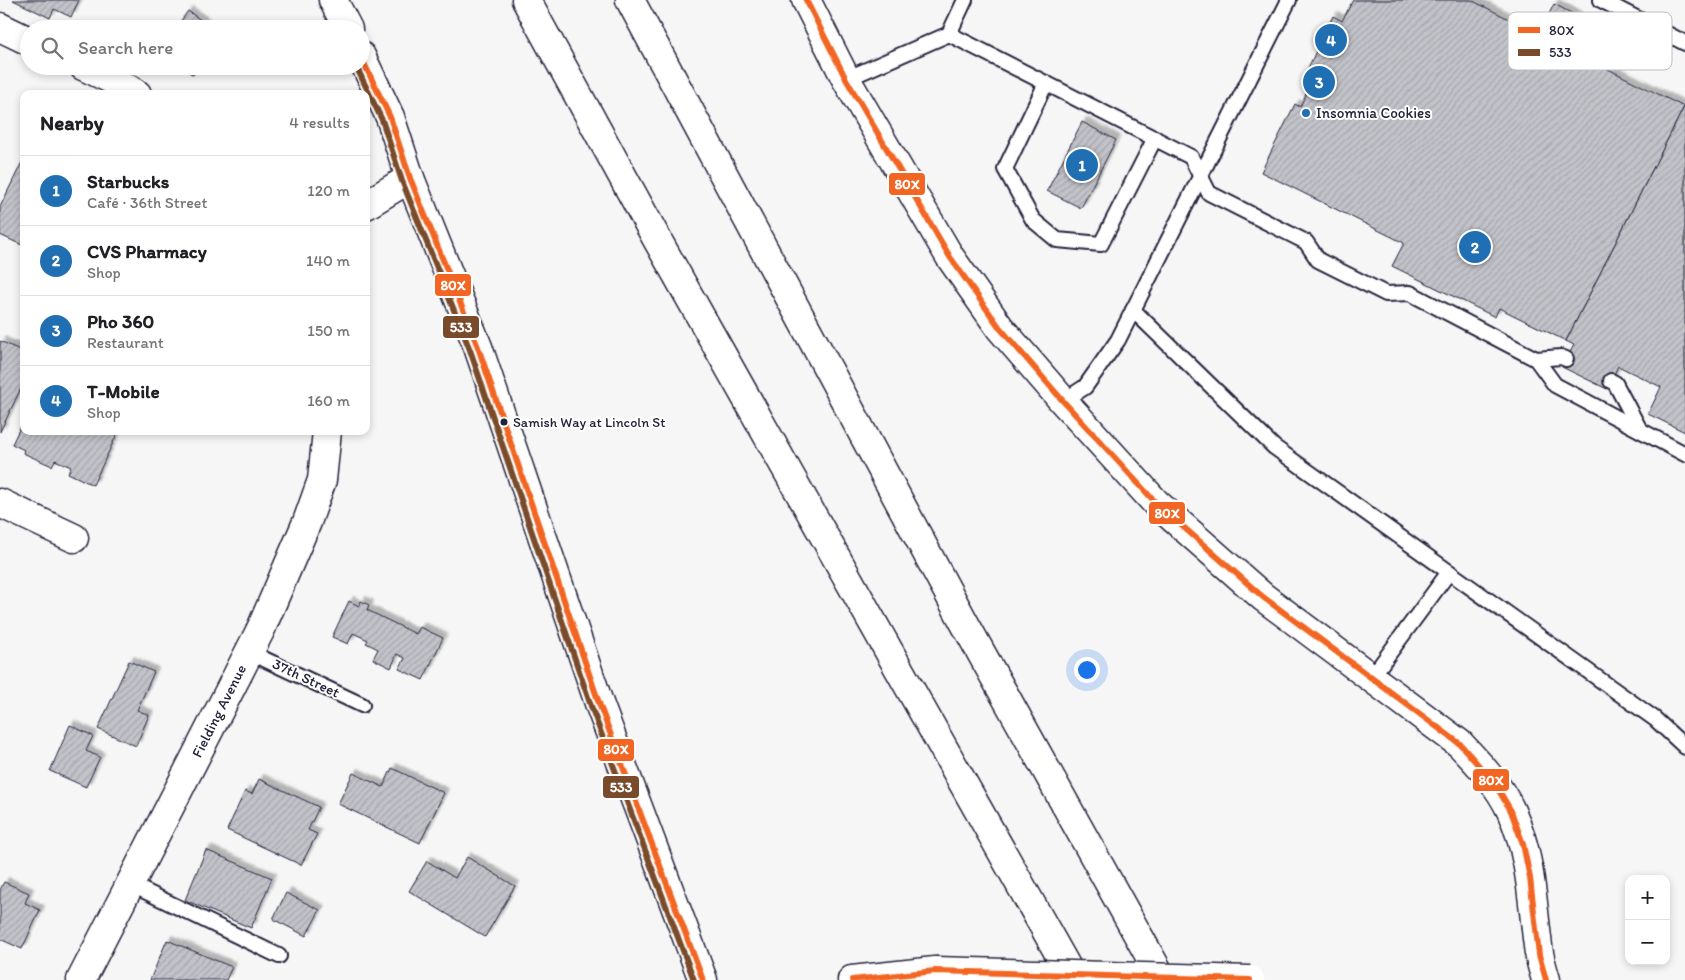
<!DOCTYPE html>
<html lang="en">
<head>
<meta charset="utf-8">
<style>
	body { margin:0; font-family:Itim,sans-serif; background:#f2f2f2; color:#202124 }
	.controls { position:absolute; right:15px; bottom:15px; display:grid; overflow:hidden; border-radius:10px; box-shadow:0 2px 8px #0003 }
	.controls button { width:45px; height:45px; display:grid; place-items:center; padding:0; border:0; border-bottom:1px solid #e0e0e0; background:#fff; color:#202124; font:25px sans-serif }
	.you { position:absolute; left:1086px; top:669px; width:18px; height:18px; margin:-12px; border:4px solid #fff; border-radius:50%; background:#1a73e8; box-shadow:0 0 0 8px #1a73e833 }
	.badge { display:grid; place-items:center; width:32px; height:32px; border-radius:50%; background:#1f6fb2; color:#fff; font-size:16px; font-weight:700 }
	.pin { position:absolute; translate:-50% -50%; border:2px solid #fff; box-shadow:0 1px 5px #0006 }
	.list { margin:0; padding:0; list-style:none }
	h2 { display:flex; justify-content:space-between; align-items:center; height:65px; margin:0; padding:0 20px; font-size:21px }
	h2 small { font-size:16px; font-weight:400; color:#757577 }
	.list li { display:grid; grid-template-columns:32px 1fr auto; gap:15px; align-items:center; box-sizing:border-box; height:70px; padding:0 20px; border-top:1px solid #e0e0e0 }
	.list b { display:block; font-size:19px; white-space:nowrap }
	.list p { margin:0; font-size:16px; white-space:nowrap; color:#757577 }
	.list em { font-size:16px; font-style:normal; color:#757577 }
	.icon { flex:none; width:28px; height:28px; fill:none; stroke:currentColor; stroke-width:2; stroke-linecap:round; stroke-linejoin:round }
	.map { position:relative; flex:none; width:1685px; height:980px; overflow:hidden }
	.search { position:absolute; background:#fff; box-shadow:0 2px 8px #0003; left:20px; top:20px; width:350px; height:55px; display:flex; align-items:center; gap:12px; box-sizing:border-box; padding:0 18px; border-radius:28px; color:#757577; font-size:19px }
	.panel { position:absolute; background:#fff; box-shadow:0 2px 8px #0003; left:20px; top:90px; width:350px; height:345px; border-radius:10px }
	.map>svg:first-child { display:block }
	.building { fill:url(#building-hatch); stroke:#22223b; filter:url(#shadow) }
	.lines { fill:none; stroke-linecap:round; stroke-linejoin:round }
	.service-casing { stroke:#22223b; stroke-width:18 }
	.minor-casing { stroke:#22223b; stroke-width:31 }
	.secondary-casing { stroke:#22223b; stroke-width:31 }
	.motorway-casing { stroke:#22223b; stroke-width:31 }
	.service { stroke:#fff; stroke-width:14 }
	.minor { stroke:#fff; stroke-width:28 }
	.secondary { stroke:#fff; stroke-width:28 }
	.motorway { stroke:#fff; stroke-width:28 }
	.secondary-bridge-casing { stroke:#22223b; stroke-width:31; stroke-linecap:butt }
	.secondary-bridge { stroke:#fff; stroke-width:28 }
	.bus-1-casing { stroke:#fff; stroke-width:10 }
	.bus-2-casing { stroke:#fff; stroke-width:10 }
	.bus-1 { stroke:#f26522; stroke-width:6 }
	.bus-2 { stroke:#7a4b2a; stroke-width:6 }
	.poi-dot { fill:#1f6fb2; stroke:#fff; stroke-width:2 }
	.bus-dot { fill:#22223b; stroke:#fff; stroke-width:2 }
	.labels { text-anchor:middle; stroke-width:4; stroke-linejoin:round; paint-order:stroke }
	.bus-label { font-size:14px; fill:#22223b; stroke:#fff; text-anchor:start }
	.poi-label { font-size:15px; fill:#22223b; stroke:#fff; text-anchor:start }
	.street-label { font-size:15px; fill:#22223b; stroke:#fff }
	.key { fill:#fff; stroke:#bdbdc4; stroke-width:1 }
	.key-label { font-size:14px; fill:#22223b }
	.line-badge { stroke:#fff; stroke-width:2 }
	.badge-label { font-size:14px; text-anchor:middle; font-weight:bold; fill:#fff }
</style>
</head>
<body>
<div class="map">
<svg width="1685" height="980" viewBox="0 0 1685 980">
	<defs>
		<pattern id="building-hatch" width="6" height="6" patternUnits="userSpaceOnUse" patternTransform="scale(1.25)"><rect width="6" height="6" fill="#c2c2c9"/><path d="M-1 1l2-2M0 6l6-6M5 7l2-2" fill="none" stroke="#a6a6ae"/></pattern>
		<filter id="shadow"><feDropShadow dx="4.5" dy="-4.5" stdDeviation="1" flood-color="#0004"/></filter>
	</defs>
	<rect width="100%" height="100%" fill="#f6f6f7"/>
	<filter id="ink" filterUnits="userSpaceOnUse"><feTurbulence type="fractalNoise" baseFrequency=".02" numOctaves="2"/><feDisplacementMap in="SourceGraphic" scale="10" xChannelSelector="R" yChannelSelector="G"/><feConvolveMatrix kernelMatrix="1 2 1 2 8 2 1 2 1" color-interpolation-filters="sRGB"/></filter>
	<g filter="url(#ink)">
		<!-- building -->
		<g class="building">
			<polygon points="13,0 79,0 71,17 54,9 50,18"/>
			<polygon points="1353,0 1471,0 1539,34 1554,4 1577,16 1566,48 1684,107 1566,341 1499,308 1495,317 1392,266 1404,243 1261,172 1295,104 1300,107 1316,72 1308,68 1333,16 1342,21"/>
			<polygon points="188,11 213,29 175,29"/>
			<polygon points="181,66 200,66 193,75"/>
			<polygon points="1684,107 1685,108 1685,432 1648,414 1661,387 1618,366 1607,389 1562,367 1574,345 1566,341"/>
			<polygon points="1082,122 1116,140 1081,208 1047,191"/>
			<polygon points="24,158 24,246 0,235 0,207"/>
			<polygon points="0,341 24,352 24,382 0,432"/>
			<polygon points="24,419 24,431 118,432 93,485 68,473 71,467 55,460 52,466 23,453 24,450 12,444"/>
			<polygon points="349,601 359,606 361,601 369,605 367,610 416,634 420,627 443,638 423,680 399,669 405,658 397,654 391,668 373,659 378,649 366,643 368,640 353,633 348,644 332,637"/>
			<polygon points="129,661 154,672 137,710 149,715 136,746 98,729"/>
			<polygon points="70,725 93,736 86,751 100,757 86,787 50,771"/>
			<polygon points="392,768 444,793 420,843 338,804 353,773 383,787"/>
			<polygon points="259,779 319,807 308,830 317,834 301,865 227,830 245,791 252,794"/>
			<polygon points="206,850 272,878 251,928 185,900"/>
			<polygon points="467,857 515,886 485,937 409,891 427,861 455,878"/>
			<polygon points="4,882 29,893 25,903 40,910 22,949 0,939 0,890"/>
			<polygon points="286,893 320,910 306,936 273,919"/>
			<polygon points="167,940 232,967 226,980 150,980"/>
		</g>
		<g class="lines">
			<defs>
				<g id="service">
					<polyline points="1601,0 1685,43"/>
					<polyline points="949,34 1191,157 1209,193 1306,242 1318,260 1386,294 1410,293 1536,359 1555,385 1685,454"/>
					<polyline points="846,79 949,34 965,0"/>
					<polyline points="1046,83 1005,169 1033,220 1057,240 1101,244 1155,138"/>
					<polyline points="1133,310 1274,447 1655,719 1685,747"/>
					<polyline points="1536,359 1561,357 1566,359"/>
					<polyline points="1611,381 1615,383 1640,430"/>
					<polyline points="1063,401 1085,387 1118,340 1289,0"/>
					<polyline points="249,652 362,705"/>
					<polyline points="1371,678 1449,572"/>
					<polyline points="130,884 279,956"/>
				</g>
				<g id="minor">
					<polyline points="0,27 29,41"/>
					<polyline points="83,66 115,81 137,94"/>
					<polyline points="366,205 410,178"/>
					<polyline points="0,503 74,538"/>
					<polyline points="81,980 260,631 307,522 322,480 327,431"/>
				</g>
				<g id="secondary">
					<polyline points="333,0 348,29"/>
					<path d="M806,0L846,79L950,257L1000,328L1063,401L1156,503L1263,597L1460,744C1480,765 1499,785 1511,811C1531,854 1532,901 1538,946C1539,958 1543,969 1546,980"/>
					<polyline points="361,56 390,117 410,178 478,347 600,706 703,980"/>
					<polyline points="852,980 935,971"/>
				</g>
				<g id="motorway">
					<polyline points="526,0 658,241 1074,980"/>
					<polyline points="630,0 964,622 1163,980"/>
				</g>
			</defs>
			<!-- service casing -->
			<use href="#service" class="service-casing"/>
			<!-- minor casing -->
			<use href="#minor" class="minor-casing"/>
			<!-- secondary casing -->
			<use href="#secondary" class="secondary-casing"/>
			<!-- motorway casing -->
			<use href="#motorway" class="motorway-casing"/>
			<!-- service -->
			<use href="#service" class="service"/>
			<!-- minor -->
			<use href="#minor" class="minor"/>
			<!-- secondary -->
			<use href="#secondary" class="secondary"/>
			<!-- motorway -->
			<use href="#motorway" class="motorway"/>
			<defs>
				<polyline id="secondary-bridge" points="935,971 1250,980"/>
			</defs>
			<!-- secondary-bridge casing -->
			<use href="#secondary-bridge" class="secondary-bridge-casing"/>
			<!-- secondary-bridge -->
			<use href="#secondary-bridge" class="secondary-bridge"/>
			<defs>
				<g id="bus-1">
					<polyline points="806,0 846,79 950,257 1000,328 1063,401 1156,503 1263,597 1460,744 1495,784 1511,811 1523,844 1530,878 1539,955 1546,980"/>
					<polyline points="361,57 390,117 410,178 478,347 600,706 703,980"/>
					<polyline points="852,980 935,971 1250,980"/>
				</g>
				<polyline id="bus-2" points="356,66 382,120 402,181 470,350 592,709 694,980"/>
			</defs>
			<!-- bus-1 casing -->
			<use href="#bus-1" class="bus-1-casing"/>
			<!-- bus-2 casing -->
			<use href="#bus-2" class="bus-2-casing"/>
			<!-- bus-1 -->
			<use href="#bus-1" class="bus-1"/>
			<!-- bus-2 -->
			<use href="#bus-2" class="bus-2"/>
		</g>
	</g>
	<!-- markers -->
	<circle class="poi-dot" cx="1306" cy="113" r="5"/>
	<circle class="bus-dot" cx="504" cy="422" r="4.5"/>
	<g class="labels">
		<!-- bus labels -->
		<g class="bus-label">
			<text x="513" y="427">Samish Way at Lincoln St</text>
		</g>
		<!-- poi labels -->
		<g class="poi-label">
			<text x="1316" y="118">Insomnia Cookies</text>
		</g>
		<!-- street labels -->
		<g class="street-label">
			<text transform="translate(306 678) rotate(25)" y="5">37th Street</text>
			<text transform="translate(219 711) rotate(-63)" y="5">Fielding Avenue</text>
		</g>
	</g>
	<!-- legend -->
	<rect x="1508" y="12" width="164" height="58" rx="8" class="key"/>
	<rect x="1518" y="27" width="22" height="6" fill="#f26522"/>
	<rect x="1518" y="49" width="22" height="7" fill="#7a4b2a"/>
	<g class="key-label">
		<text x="1549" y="35">80X</text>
		<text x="1549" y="57">533</text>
	</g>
	<g class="line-badge">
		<rect x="888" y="172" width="38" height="24" rx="5" fill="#f26522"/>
		<rect x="434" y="273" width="38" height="24" rx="5" fill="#f26522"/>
		<rect x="442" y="315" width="38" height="24" rx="5" fill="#7a4b2a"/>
		<rect x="1148" y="501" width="38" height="24" rx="5" fill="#f26522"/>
		<rect x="597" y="738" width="38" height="24" rx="5" fill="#f26522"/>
		<rect x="1472" y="768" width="38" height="24" rx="5" fill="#f26522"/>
		<rect x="602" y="775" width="38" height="24" rx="5" fill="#7a4b2a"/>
	</g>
	<g class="badge-label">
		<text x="907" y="189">80X</text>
		<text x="453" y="290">80X</text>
		<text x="461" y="332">533</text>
		<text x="1167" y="518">80X</text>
		<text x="616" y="754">80X</text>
		<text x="1491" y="785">80X</text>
		<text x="621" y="792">533</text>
	</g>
</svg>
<div class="controls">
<button>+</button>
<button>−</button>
</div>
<div class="you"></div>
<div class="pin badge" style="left:1082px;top:165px">1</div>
<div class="pin badge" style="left:1475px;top:247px">2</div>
<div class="pin badge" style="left:1319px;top:82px">3</div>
<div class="pin badge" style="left:1331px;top:40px">4</div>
<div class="search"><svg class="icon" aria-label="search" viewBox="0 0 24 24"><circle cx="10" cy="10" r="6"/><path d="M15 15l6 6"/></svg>Search here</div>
<section class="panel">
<h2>Nearby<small>4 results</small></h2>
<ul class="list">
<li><span class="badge">1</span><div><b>Starbucks</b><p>Café · 36th Street</p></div><em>120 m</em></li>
<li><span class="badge">2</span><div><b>CVS Pharmacy</b><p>Shop</p></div><em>140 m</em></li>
<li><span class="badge">3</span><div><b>Pho 360</b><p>Restaurant</p></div><em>150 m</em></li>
<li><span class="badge">4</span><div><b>T-Mobile</b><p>Shop</p></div><em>160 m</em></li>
</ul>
</section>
</div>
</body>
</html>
